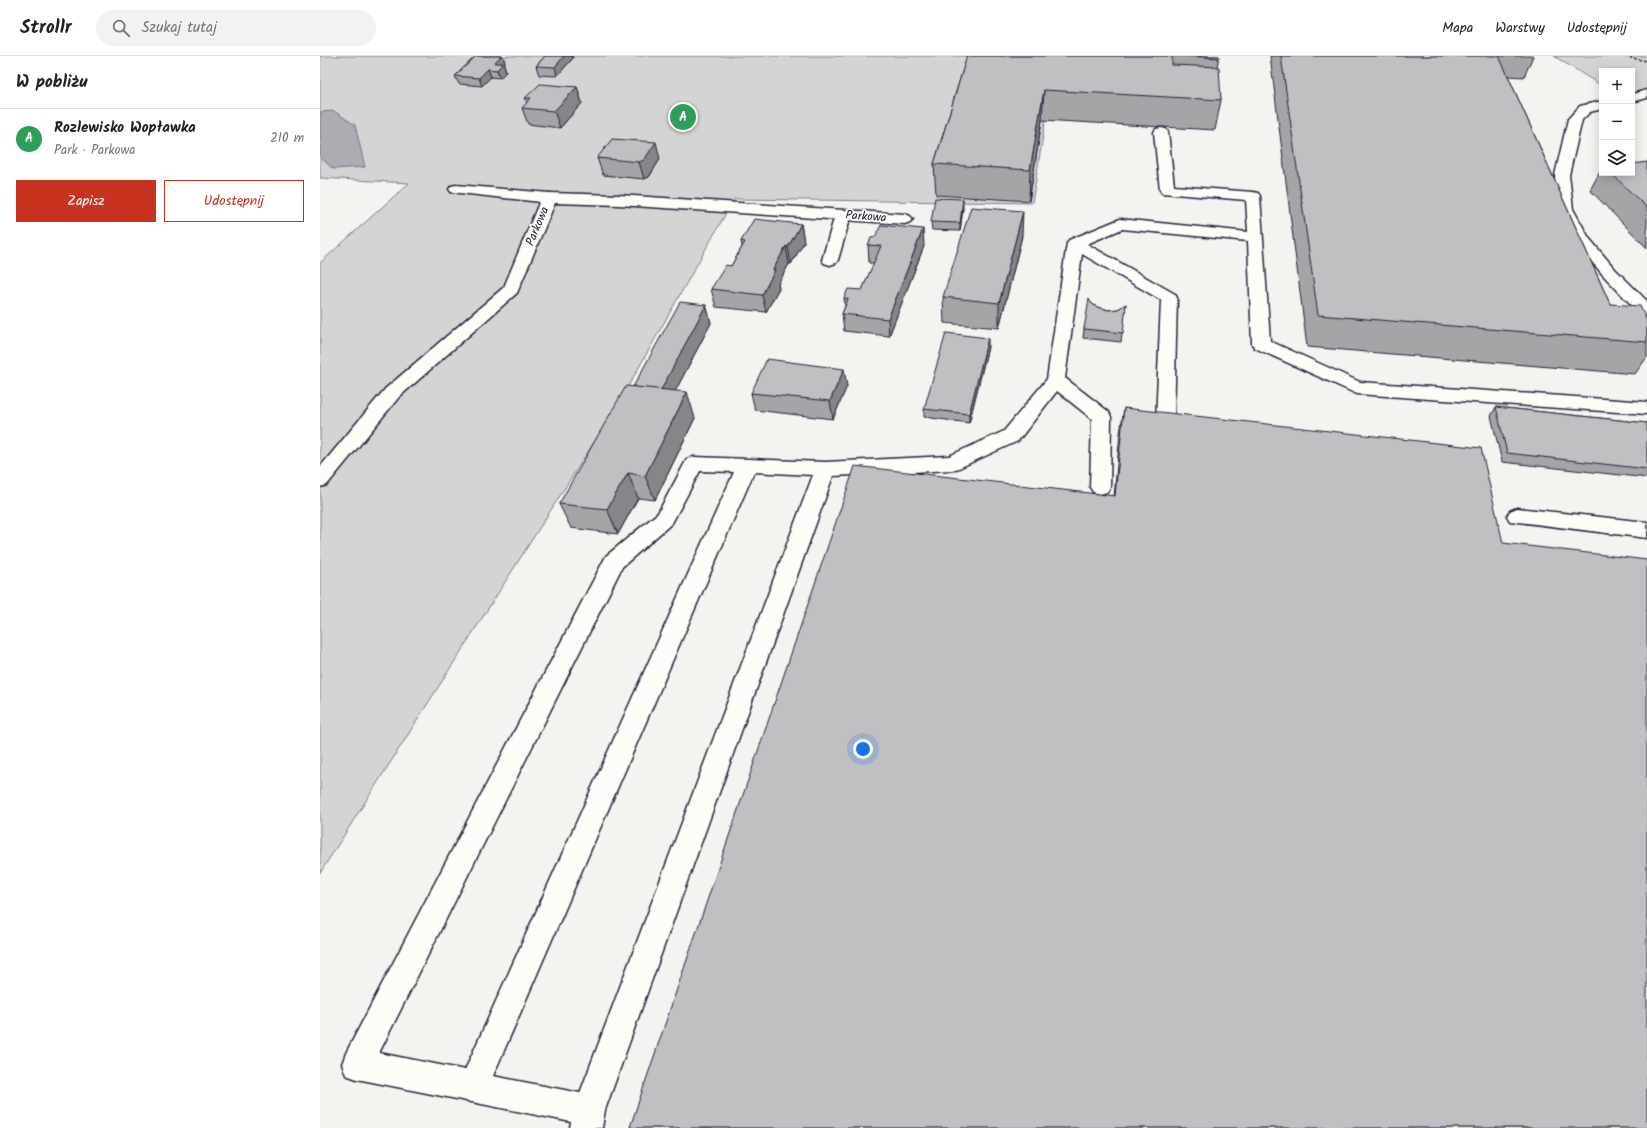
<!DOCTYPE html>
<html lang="pl">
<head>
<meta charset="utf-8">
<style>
	body { margin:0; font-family:Kalam,sans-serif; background:#f2f2f2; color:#222 }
	.controls { position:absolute; right:12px; top:12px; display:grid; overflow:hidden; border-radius:0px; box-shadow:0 2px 10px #0003 }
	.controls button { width:36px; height:36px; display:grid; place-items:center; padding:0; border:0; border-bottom:1px solid #e0e0e0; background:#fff; color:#222; font:20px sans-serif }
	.you { position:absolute; left:543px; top:693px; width:14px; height:14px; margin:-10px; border:3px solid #fff; border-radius:50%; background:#1a73e8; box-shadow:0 0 0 6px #1a73e833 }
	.badge { display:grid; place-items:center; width:26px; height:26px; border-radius:50%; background:#c8321e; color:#fff; font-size:13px; font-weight:700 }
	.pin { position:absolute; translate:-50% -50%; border:2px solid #fff; box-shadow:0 1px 4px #0006 }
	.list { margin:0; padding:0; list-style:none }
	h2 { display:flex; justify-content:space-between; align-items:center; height:52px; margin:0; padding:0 16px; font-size:17px }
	h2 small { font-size:13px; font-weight:400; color:#767676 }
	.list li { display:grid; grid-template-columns:26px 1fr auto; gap:12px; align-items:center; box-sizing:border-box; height:60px; padding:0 16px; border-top:1px solid #e0e0e0 }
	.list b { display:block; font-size:15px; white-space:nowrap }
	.list p { margin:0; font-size:13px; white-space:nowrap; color:#767676 }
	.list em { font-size:13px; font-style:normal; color:#767676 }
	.actions { display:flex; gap:8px; padding:12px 16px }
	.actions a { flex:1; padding:9px 0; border:1px solid #c8321e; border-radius:0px; text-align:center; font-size:14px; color:#c8321e }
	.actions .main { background:#c8321e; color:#fff }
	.icon { flex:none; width:22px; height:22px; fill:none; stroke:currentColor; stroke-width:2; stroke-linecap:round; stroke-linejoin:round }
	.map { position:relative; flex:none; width:1327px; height:1072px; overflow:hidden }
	header { display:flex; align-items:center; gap:24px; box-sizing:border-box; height:56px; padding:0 20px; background:#fff; border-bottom:1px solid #e0e0e0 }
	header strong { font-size:19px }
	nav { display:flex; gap:22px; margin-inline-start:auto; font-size:14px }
	.search { width:280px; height:36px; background:#f2f2f2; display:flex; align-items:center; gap:10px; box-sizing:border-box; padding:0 14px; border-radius:22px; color:#767676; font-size:15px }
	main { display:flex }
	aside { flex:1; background:#fff }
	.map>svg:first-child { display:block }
	.green { fill:#d5d4d5; stroke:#7c7b88 }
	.water { fill:#acacb2; stroke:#757582 }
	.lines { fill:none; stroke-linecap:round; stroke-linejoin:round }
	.service-casing { stroke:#22223b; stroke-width:3 }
	.minor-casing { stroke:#22223b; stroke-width:3 }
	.path { stroke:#22223b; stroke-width:1.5; stroke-dasharray:2.5 2; stroke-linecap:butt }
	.service { fill:#fdfcf7; fill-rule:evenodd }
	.minor { fill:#fdfcf7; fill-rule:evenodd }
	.wall { fill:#a5a4a7; stroke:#22223b }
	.shaded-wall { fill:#868688; stroke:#22223b }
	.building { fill:#c0bfc2; stroke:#22223b }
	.labels { text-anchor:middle; stroke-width:3.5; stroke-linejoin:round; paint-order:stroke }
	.far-street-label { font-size:12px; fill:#22223b; stroke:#fdfcf7 }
</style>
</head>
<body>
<header>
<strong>Strollr</strong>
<div class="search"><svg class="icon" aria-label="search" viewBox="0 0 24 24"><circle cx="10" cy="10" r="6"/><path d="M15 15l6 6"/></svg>Szukaj tutaj</div>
<nav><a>Mapa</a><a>Warstwy</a><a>Udostępnij</a></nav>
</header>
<main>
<aside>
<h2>W pobliżu<small></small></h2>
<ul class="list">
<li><span class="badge" style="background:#2e9e5b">A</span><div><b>Rozlewisko Wopławka</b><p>Park · Parkowa</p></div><em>210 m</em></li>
</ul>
<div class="actions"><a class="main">Zapisz</a><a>Udostępnij</a></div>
</aside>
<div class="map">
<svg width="1327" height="1072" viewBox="0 0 1327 1072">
	<rect width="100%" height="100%" fill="#f4f3ef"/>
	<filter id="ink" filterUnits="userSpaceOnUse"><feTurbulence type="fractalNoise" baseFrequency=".025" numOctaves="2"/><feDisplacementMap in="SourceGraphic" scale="8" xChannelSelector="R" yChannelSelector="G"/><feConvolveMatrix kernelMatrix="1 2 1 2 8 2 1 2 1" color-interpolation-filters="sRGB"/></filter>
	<g filter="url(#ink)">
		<!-- green -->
		<g class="green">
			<polygon points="0,0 736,0 712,147 414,143 297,350 0,817 0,207 89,127 0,122"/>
			<polygon points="1234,0 1327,0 1327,41 1312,43 1312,15 1282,15 1282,30"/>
		</g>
		<!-- water -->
		<polygon class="water" points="14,55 35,69 45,111 13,113 0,101 0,56"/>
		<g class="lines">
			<defs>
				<g id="service">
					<polygon points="1282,45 1282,53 1270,56 1262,64 1249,119 1253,153 1269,182 1295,213 1327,245 1327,260 1321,259 1283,219 1256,187 1237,153 1235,119 1248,63 1260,50"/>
					<path d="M841,72L846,73L848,76L854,130L933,136L938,137L940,140L950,285L1040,326L1327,346V358L1037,338L935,292L932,288L928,185L802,173L767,188L855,238L857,242L854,366L852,371L845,372L838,371L836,366L841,244L762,198L745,322L789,356L791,361L790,431L787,436L780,438L773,436L770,431L772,363L737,335L698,385L639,412L632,414L513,420L285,1054L282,1072H250L251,1066L37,1023L26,1019L22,1008L26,997L286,500L338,457L367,403L374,401L505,406L629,400L684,375L727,323L747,187L749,184L800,163L928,176L926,144L842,137L840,134L834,76L836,73ZM380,415L414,416L145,1014L59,997L302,511L352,467ZM434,416L493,419L260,1037L173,1020Z"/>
					<polygon points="136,129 229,137 234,139 237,142 234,145 229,147 131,136 129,133 131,130"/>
					<polygon points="523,154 528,156 531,159 518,204 516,207 510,209 504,207 502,204 515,159 518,156"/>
					<polygon points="1197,452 1327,466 1327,482 1190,465 1187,460 1190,455"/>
				</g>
				<g id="minor">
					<polygon points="1327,34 1327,42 1312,46 1312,38"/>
					<polygon points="229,137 299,139 585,158 590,160 593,163 590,166 585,168 299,149 235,147 197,237 79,341 7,429 0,431 0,411 65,333 184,231 221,142 224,139"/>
				</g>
			</defs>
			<!-- service casing -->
			<use href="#service" class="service-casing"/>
			<!-- minor casing -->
			<use href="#minor" class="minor-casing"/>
			<!-- path -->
			<polyline class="path" points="1301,0 1327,5"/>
			<!-- service -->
			<use href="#service" class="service"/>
			<!-- minor -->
			<use href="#minor" class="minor"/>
		</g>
		<!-- wall -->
		<g class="wall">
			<polygon points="156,0 183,0 185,7 184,8 186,16 180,22 171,21 162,30 139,28 135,20"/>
			<polygon points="225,0 252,0 253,2 237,20 219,19 216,10"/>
			<polygon points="647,0 899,0 897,11 901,44 895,74 722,64 709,145 616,139 614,108"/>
			<polygon points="950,0 1213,0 1204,21 1188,20 1290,248 1327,265 1327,301 1315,318 987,291"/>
			<polygon points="257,31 262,47 240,72 208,68 202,52 207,47 205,42"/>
			<polygon points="277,102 340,103 329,121 324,123 283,119"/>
			<polygon points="1327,106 1327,192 1270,134 1282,112 1282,117 1312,117"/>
			<polygon points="643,152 640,175 612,174 611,166"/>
			<polygon points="481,168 484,186 471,208 469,208 458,228 459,232 446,256 396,251 391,233 411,210 422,191 421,185"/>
			<polygon points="702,180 679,272 624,267 623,241"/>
			<polygon points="548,189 604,190 569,280 524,275 522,258 525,250 524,242 542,234 554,207 549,207"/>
			<polygon points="771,247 777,251 789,254 798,253 806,248 801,286 763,282 764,273"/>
			<polygon points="386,249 391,267 355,335 375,362 335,444 318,442 298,478 251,472 239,448 313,331"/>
			<polygon points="668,291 649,367 604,361 604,353"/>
			<polygon points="527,330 513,363 435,354 431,337"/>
			<polygon points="1176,351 1327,367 1327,422 1182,406 1171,360"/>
			<polygon points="804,352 1183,487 1327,1072 311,1072 310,1071 794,440 800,377"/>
		</g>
		<!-- shaded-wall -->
		<g class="shaded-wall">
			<polygon points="181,0 183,0 185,7 184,8 186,16 180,22 177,14 174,7"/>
			<polygon points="244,0 252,0 253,2 237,20 235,11"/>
			<polygon points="168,13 171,21 162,30 159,22"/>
			<polygon points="257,31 262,47 240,72 234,55"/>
			<polygon points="724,34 722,64 709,145 710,114"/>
			<polygon points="336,86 340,103 329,121 324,123 319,106"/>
			<polygon points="643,143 643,152 640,175 640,167"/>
			<polygon points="703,155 702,180 679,272 679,247"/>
			<polygon points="481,168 484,186 471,208 468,191"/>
			<polygon points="603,173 604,190 569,280 568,263"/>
			<polygon points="466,190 469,208 458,228 459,232 446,256 442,239 453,214"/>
			<polygon points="386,249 391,267 346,353 340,335"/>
			<polygon points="668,282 668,291 649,367 649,358"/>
			<polygon points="524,313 527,330 513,363 510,345"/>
			<polygon points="367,336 375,362 335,444 325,420"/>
			<polygon points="308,417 318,442 298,478 287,453"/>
		</g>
		<!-- building -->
		<g class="building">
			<polygon points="156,0 181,0 174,7 183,7 177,14 168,13 159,22 135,20"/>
			<polygon points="225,0 244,0 235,11 216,10"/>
			<polygon points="647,0 852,0 852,9 899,11 901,44 724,34 710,114 614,108"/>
			<polygon points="868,0 899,0 899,2"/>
			<polygon points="961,0 1179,0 1290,248 1320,250 1327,265 1327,286 998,259"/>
			<polygon points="220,28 257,31 234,55 202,52 211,42 205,42"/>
			<polygon points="292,83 336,86 324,104 319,106 277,102"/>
			<polygon points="1327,106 1327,152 1291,117 1312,117 1312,108"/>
			<polygon points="615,142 643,143 640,167 611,166"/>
			<polygon points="651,151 703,155 679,247 623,241"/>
			<polygon points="434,163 481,168 468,191 466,190 453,214 455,214 442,239 391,233 406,209 411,210 425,186 421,185"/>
			<polygon points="561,169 603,173 568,263 522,258 528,243 524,242 528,233 542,234 561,190 548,189 551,182 555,181"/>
			<polygon points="769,243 771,247 777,251 789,254 798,253 806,248 803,277 764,273"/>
			<polygon points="360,246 386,249 341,334 313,331"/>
			<polygon points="626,277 668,282 649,358 604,353"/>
			<polygon points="447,303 524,313 510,345 431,337"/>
			<polygon points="306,330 367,336 325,420 308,417 287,453 239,448"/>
			<polygon points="1176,351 1327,367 1327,413 1187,397"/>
			<polygon points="804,352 1161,392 1183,487 1327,504 1327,1072 314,1072 310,1071 535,410 795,440"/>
		</g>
	</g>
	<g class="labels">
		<!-- far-street labels -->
		<g class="far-street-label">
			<text transform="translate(546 160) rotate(4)" y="4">Parkowa</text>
			<text transform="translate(217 170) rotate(-67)" y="4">Parkowa</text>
		</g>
	</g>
</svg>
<div class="controls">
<button>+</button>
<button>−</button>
<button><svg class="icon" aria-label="layers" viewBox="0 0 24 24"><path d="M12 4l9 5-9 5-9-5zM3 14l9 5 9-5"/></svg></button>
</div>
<div class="you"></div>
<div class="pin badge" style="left:363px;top:61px;background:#2e9e5b">A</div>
</div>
</main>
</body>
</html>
